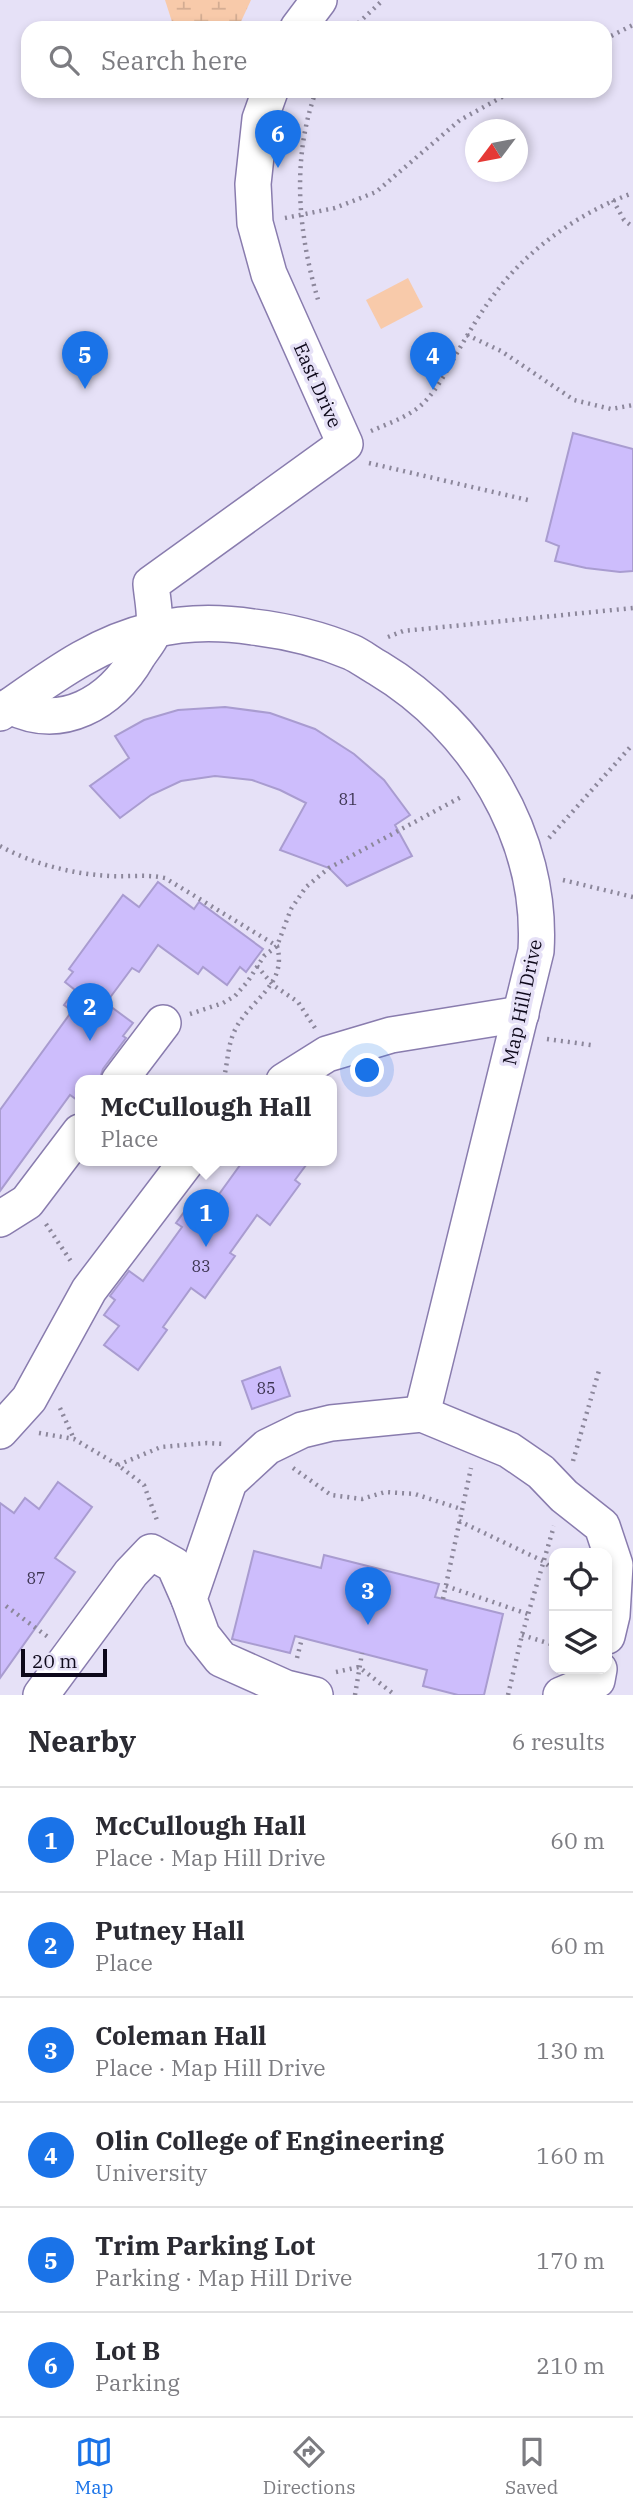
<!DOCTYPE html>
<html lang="en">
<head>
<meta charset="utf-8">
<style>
	body { margin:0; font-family:"IBM Plex Serif",serif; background:#f2f2f3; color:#2b2b33 }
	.controls { position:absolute; right:21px; bottom:21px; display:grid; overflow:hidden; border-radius:14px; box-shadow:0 4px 10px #0003 }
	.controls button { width:63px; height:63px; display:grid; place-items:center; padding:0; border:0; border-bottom:2px solid #e1e1e2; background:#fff; color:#2b2b33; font:35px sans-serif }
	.compass { position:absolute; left:465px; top:119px; width:63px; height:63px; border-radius:50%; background:#fff; box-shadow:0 4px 10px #0003; rotate:238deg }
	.scale { position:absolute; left:21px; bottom:18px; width:86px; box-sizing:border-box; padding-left:7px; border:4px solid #0d081a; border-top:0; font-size:19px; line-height:24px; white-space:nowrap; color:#0d081a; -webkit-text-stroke:5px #e6e1f7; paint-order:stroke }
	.you { position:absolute; left:368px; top:1071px; width:24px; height:24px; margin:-18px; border:5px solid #fff; border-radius:50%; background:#1a73e8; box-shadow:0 0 0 10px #1a73e833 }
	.badge { display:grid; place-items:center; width:46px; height:46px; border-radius:50%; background:#1a73e8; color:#fff; font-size:23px; font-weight:700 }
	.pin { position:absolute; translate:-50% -58px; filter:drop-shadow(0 2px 4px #0008) }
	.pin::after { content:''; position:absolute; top:37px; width:24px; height:21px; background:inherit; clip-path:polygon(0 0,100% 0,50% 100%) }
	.popup { position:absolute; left:75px; top:1075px; width:262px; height:91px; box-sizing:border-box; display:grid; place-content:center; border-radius:14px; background:#fff; filter:drop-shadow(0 2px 5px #0005); font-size:23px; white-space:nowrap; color:#7c7c81 }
	.popup b { font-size:26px; color:#2b2b33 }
	.popup::after { content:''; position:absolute; left:50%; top:100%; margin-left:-14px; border:14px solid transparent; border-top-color:#fff }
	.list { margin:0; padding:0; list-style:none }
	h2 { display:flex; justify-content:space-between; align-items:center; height:91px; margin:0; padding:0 28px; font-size:30px }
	h2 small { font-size:23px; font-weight:400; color:#7c7c81 }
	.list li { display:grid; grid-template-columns:46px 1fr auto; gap:21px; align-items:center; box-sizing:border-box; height:105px; padding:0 28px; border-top:2px solid #e1e1e2 }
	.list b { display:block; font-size:26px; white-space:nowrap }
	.list p { margin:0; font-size:23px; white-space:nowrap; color:#7c7c81 }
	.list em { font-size:23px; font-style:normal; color:#7c7c81 }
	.icon { flex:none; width:38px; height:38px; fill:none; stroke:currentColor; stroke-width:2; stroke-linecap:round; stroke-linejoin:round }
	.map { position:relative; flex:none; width:633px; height:1695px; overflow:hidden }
	.search { position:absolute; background:#fff; box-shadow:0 4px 10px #0003; left:21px; right:21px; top:21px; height:77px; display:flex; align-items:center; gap:18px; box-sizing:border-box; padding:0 24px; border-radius:21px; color:#7c7c81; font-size:26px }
	.sheet { height:721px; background:#fff }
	nav { display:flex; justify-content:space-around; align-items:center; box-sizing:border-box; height:98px; border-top:2px solid #e1e1e2; background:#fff; font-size:19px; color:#7c7c81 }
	nav a { display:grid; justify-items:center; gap:4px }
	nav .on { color:#1a73e8 }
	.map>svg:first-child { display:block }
	.wetland { fill:url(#wetland-marsh) }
	.garden { fill:#f8caaa }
	.building { fill:#cdbdfc; stroke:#a99cd0; stroke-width:2 }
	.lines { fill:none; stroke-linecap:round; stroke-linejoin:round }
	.minor-casing { stroke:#897cae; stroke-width:38 }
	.path { stroke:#8c879b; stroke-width:4.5; stroke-dasharray:2 5; stroke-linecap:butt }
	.minor { stroke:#fff; stroke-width:35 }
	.labels { text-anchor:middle; stroke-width:7; stroke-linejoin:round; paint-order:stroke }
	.number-label { font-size:16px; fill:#3d3552 }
	.street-label { font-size:19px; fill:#0d081a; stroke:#e6e1f7 }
</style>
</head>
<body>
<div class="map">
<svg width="633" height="1695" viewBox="0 0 633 1695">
	<defs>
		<pattern id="wetland-marsh" width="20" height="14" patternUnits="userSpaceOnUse" patternTransform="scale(1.75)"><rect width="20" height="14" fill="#f8caaa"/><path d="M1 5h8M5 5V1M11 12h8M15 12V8" fill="none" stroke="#d3ac92"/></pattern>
	</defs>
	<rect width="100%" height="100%" fill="#e6e1f7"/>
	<!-- wetland -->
	<polygon class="wetland" points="165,0 251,0 238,28 174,28"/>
	<!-- garden -->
	<polygon class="garden" points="408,278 423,307 381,329 366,300"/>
	<!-- building -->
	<g class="building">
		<polygon points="573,433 633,449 633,571 620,572 586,568 555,561 559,546 546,541"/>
		<polygon points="225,707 270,713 315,729 354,754 384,780 410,815 395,825 412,856 347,886 329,868 280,850 306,803 280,790 252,780 215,776 181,781 151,795 120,818 90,786 129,758 115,736 144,720 178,710"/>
		<polygon points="158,882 194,909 199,902 263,949 246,972 240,967 227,985 203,967 198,974 158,945 139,972 132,968 106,1003 133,1023 123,1036 126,1038 103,1069 99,1081 80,1081 80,1102 70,1095 0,1191 0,1110 72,1011 64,1005 75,990 65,982 73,972 69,969 123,895 139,907"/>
		<polygon points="243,1161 309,1161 295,1180 300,1184 270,1225 257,1215 230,1253 235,1256 205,1298 191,1288 163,1327 167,1330 138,1370 104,1345 119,1326 104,1315 115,1300 110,1296 129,1271 143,1281 182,1227 176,1223 195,1197 209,1208"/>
		<polygon points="280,1367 290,1396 252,1409 242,1381"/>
		<polygon points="58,1482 92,1507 55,1558 75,1572 0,1678 0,1503 14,1513 25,1498 39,1509"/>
		<polygon points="254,1551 321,1568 324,1555 439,1584 435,1597 503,1614 484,1695 458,1695 423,1686 427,1670 295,1636 290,1653 232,1639"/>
	</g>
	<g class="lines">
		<defs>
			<g id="minor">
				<polyline points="298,28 319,0"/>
				<path d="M10,706C62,732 111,703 138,656C143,648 153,637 154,628C156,614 152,597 151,584L345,444L269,274L255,223L253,184L260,119L270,91"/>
				<path d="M0,713C49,679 93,644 153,630C185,622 220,622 253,627C287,631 320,639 351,652C360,656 369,663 378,668C475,726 543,837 536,951L422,1414"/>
				<polyline points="119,1081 163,1023"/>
				<polyline points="284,1081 327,1054 391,1035 521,1014"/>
				<polyline points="0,1219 27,1202 80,1132"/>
				<polyline points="0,1431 29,1399 89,1290 187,1161"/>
				<polyline points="41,1695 131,1573 151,1552 174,1565 189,1599"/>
				<polyline points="315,1695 286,1688 221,1659 202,1635 189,1599 229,1482 267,1447 302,1430 331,1423 422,1414 509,1450 541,1472 564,1496 602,1526 615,1565 612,1615 607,1636"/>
				<polyline points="561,1695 597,1680 599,1669"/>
			</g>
		</defs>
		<!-- minor casing -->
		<use href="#minor" class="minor-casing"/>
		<!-- path -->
		<g class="path">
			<polyline points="353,28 383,0"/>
			<polyline points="605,39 633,25"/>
			<path d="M316,91C291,160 298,234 319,303"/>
			<polyline points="613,200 624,220 633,227"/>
			<polyline points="285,218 335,208 376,192 460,120 513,91"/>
			<polyline points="467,335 501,351 574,400 611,409 633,405"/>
			<path d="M371,431C387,424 405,418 419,407C437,392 449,366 461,346C471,329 481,312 493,296C526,250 580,212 633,193"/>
			<polyline points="369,463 532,501"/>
			<polyline points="388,637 403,631 633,608"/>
			<polyline points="549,838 633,744"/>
			<path d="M0,846C33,864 72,874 110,876C129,877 146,874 165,878L277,946C288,986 249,999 234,1032C227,1048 228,1064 223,1081"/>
			<polyline points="563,880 633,897"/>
			<polyline points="257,966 273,985 298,1002 315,1028"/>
			<polyline points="190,1014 223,1003 235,996 248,981 264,956 277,946 291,909 306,887 329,868 463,796"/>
			<polyline points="547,1039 591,1045"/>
			<polyline points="46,1224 72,1263"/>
			<polyline points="60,1408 74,1439"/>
			<polyline points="39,1433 74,1439 118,1465 144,1485 158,1523"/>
			<polyline points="573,1461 600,1367"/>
			<polyline points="118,1465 161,1447 207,1443 225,1444"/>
			<polyline points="293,1468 331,1495 362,1499 385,1492 415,1494 461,1509"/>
			<polyline points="459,1521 543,1561 554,1570"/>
			<polyline points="446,1586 528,1614"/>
			<polyline points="443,1599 471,1468"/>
			<polyline points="6,1606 48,1637"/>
			<polyline points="522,1635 554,1645"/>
			<polyline points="297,1658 302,1638"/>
			<polyline points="336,1672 359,1667 395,1695"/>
			<polyline points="355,1695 362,1653"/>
			<polyline points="508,1695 522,1635 554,1526"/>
		</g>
		<!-- minor -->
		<use href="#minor" class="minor"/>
	</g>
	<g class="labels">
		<!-- number labels -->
		<g class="number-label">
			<text x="348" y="805">81</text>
			<text x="201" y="1272">83</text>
			<text x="266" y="1394">85</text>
			<text x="36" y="1584">87</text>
		</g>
		<!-- street labels -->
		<g class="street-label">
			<text transform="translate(318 385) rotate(66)" y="7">East Drive</text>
			<text transform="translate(522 1002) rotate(-78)" y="7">Map Hill Drive</text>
		</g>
	</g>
</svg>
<div class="controls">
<button><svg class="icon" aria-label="locate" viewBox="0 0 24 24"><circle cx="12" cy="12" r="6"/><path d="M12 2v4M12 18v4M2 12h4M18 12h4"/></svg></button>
<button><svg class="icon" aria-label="layers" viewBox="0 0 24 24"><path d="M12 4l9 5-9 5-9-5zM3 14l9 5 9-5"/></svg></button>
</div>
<svg class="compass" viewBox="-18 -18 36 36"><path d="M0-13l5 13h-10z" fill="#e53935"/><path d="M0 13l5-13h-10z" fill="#7c7c81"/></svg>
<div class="scale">20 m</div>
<div class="you"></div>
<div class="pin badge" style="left:206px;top:1247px">1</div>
<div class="popup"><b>McCullough Hall</b>Place</div>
<div class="pin badge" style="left:90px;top:1041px">2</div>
<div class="pin badge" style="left:368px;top:1625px">3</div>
<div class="pin badge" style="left:433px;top:390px">4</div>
<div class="pin badge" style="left:85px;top:389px">5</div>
<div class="pin badge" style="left:278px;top:168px">6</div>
<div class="search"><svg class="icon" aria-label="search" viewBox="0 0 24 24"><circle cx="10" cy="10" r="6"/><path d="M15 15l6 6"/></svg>Search here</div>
</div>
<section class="sheet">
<h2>Nearby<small>6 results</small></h2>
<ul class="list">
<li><span class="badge">1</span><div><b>McCullough Hall</b><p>Place · Map Hill Drive</p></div><em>60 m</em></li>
<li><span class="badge">2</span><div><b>Putney Hall</b><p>Place</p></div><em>60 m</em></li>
<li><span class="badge">3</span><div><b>Coleman Hall</b><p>Place · Map Hill Drive</p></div><em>130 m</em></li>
<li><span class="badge">4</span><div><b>Olin College of Engineering</b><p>University</p></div><em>160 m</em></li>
<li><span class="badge">5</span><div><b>Trim Parking Lot</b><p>Parking · Map Hill Drive</p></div><em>170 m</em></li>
<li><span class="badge">6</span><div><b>Lot B</b><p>Parking</p></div><em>210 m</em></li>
</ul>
</section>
<nav>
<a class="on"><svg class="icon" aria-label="map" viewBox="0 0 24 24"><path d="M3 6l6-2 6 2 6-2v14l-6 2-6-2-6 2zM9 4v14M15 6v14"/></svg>Map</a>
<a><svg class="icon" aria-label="directions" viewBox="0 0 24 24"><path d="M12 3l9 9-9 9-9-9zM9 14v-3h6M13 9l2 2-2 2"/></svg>Directions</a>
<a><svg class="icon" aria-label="saved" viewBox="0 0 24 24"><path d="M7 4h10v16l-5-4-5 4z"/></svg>Saved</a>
</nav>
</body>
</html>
